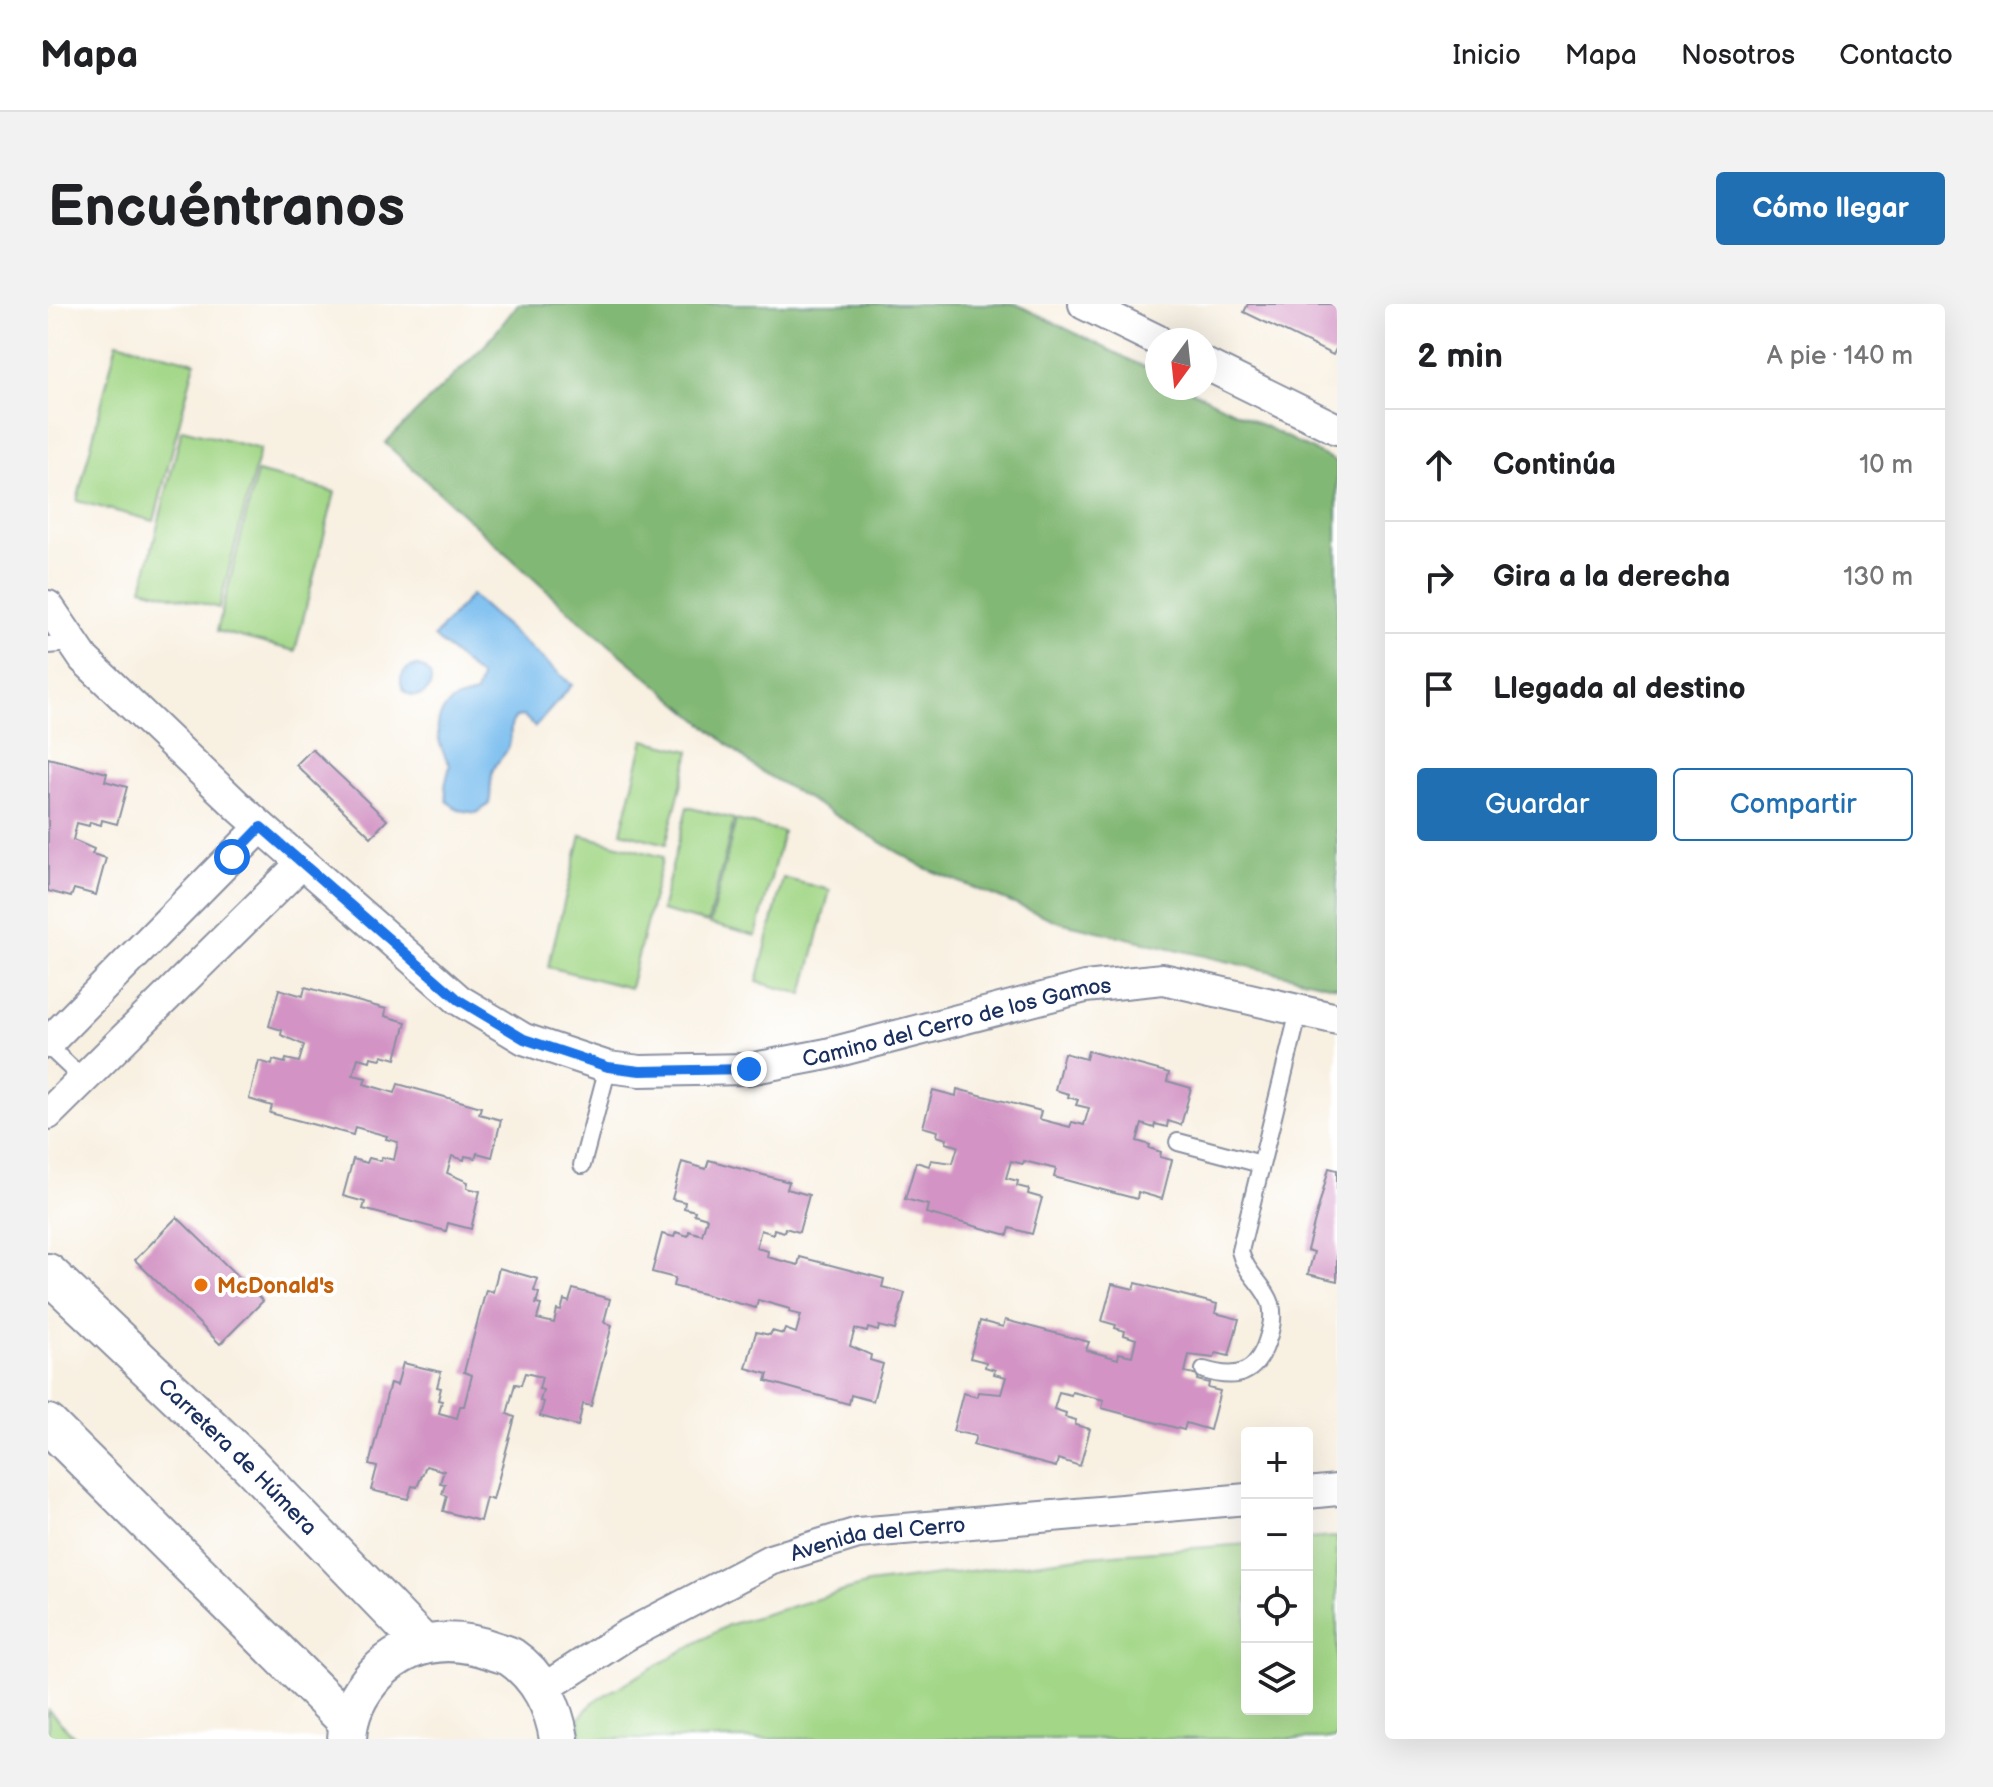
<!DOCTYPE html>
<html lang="es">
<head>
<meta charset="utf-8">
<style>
	body { margin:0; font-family:"Balsamiq Sans",sans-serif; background:#f2f2f2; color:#202124 }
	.controls { position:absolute; right:24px; bottom:24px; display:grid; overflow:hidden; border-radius:8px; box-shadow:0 8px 32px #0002 }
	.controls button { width:72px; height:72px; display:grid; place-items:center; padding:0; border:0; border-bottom:2px solid #e0e0e0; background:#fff; color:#202124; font:40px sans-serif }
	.compass { position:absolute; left:1097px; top:24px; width:72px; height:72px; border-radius:50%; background:#fff; box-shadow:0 8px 32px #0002; rotate:195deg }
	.stop { position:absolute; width:24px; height:24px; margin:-18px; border:6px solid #1a73e8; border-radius:50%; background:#fff }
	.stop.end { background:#1a73e8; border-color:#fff; box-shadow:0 2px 8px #0008 }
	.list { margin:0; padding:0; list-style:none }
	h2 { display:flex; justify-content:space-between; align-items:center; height:104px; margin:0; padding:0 32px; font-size:34px }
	h2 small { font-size:26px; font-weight:400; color:#757577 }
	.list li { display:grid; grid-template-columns:52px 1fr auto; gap:24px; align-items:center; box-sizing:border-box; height:112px; padding:0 32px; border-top:2px solid #e0e0e0 }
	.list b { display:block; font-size:30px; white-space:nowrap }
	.list em { font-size:26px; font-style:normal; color:#757577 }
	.actions { display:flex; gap:16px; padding:24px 32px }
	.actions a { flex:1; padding:18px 0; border:2px solid #1f6fb2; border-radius:8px; text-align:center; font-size:28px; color:#1f6fb2 }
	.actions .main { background:#1f6fb2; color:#fff }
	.icon { flex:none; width:44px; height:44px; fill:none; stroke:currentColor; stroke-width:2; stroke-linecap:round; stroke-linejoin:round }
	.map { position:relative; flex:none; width:1289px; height:1435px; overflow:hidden; border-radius:8px }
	header { display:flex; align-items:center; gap:48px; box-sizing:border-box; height:112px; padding:0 40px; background:#fff; border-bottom:2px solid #e0e0e0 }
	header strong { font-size:38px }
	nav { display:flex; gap:44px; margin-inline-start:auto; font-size:28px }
	.intro { display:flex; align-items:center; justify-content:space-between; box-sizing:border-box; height:192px; padding:0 48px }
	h1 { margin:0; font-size:56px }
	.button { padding:20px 36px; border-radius:8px; background:#1f6fb2; color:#fff; font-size:28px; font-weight:700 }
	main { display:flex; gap:48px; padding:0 48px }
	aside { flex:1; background:#fff; border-radius:8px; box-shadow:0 8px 32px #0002 }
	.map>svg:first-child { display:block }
	.green { fill:#a3d787; stroke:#5f8372; stroke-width:2 }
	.forest { fill:#82b874; stroke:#4e7469; stroke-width:2 }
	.water { fill:#77bcee; stroke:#4976a6; stroke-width:2 }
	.building { fill:#d394c5 }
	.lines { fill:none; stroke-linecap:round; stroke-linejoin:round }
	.service-casing { stroke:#8a90a0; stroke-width:20 }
	.minor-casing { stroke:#8a90a0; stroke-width:34 }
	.tertiary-casing { stroke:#8a90a0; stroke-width:42 }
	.service { stroke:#fff; stroke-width:16 }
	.minor { stroke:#fff; stroke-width:30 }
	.tertiary { stroke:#fff; stroke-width:38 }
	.route { stroke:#1a73e8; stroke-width:10 }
	.food-dot { fill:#e8710a; stroke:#fff; stroke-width:3 }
	.labels { text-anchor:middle; stroke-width:8; stroke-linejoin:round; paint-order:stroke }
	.street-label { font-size:22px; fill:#1b2f5e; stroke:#fff }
	.food-label { font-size:22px; font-weight:bold; fill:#c56008; stroke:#fff; text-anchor:start }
</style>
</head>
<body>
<header>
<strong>Mapa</strong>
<nav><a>Inicio</a><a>Mapa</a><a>Nosotros</a><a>Contacto</a></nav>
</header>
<div class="intro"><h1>Encuéntranos</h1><a class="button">Cómo llegar</a></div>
<main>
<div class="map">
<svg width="1289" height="1435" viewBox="0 0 1289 1435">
	<rect width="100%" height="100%" fill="#fff"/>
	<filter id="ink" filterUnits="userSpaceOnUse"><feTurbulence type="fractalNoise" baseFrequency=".0125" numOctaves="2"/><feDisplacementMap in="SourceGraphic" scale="16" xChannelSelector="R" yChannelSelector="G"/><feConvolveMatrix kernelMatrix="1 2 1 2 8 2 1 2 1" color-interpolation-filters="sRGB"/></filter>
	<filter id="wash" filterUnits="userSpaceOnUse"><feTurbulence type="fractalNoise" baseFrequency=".006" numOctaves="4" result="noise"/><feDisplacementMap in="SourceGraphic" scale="32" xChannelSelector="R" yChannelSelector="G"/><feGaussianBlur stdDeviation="1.8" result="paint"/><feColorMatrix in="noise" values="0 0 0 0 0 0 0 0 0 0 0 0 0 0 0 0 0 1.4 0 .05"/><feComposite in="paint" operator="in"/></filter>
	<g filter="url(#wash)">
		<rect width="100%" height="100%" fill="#f8f0e1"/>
		<!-- green -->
		<g class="green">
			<polygon points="69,38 147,58 106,217 29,197"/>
			<polygon points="134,125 212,145 171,304 94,284"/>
			<polygon points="209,168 287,188 247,347 169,327"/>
			<polygon points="596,436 642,447 618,540 573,528"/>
			<polygon points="639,503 686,515 660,619 613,607"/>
			<polygon points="688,516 735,528 708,632 662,620"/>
			<polygon points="533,531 615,553 582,684 500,663"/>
			<polygon points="735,574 782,586 755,690 709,678"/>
			<polygon points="1289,1233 1289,1435 533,1435 531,1414 546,1397 680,1321 820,1280 1040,1252 1199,1240 1199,1405 1259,1405 1259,1235"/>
			<polygon points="0,1406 29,1435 0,1435"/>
		</g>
		<!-- forest -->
		<polygon class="forest" points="470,0 968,0 1109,69 1109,84 1139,84 1289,158 1289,683 1011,618 877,564 709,465 522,308 337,139 440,38"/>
		<!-- water -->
		<g class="water">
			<path d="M423,291L524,381L487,423L476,412L468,413C460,422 464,427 462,438C460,450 449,456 445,466C441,477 444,489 441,500L429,509L410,506L399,497L397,482L402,461C390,442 381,415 404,398C410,394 420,392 428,390L433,374L386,333Z"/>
			<circle cx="368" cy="377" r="15"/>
		</g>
		<g id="blocks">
			<!-- building -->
			<g class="building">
				<polygon points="1200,0 1289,0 1289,43 1285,51 1196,8"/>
				<polygon points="264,445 339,516 323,533 248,461"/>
				<polygon points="0,454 59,469 57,477 79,483 69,520 54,516 53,521 42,518 41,522 29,519 25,536 46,545 44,550 58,554 48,591 26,585 23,593 0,587"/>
				<polygon points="257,683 338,705 337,712 358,718 348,755 334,751 333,755 323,753 322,757 310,754 305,771 318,774 316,780 347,789 350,780 433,803 431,810 453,816 444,853 429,849 427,854 417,852 416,856 404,852 399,869 420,878 419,884 432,887 423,925 400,919 398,927 315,905 317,898 295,892 305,855 319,859 321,854 333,857 334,853 346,856 350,838 338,835 339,832 307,823 305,831 222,809 224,802 201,795 211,757 224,761 225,756 237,759 238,755 251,758 256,741 233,731 234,726 221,722 231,685 255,692"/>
				<polygon points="1040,747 1121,769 1119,777 1143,784 1133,821 1120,817 1119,823 1107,820 1106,824 1094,820 1089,837 1102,841 1101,844 1113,848 1112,853 1124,856 1114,895 1090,888 1089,895 1006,873 1008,865 976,857 975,860 963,857 958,874 970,877 969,882 981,885 980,890 994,894 984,930 962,924 960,931 878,909 880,901 857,895 868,858 881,862 883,856 905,859 910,842 898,839 899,835 889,832 890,827 875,823 885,786 908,792 909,785 993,807 991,815 1022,823 1024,818 1036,821 1041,804 1028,801 1030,796 1020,793 1021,790 1007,786 1016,749 1038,755"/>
				<polygon points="661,856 741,878 739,885 761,891 751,928 737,924 736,928 726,925 725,930 713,926 708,944 720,947 719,953 750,961 752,953 836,975 834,983 857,989 847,1026 831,1022 830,1027 820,1024 819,1028 807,1025 802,1042 823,1051 822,1056 835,1060 825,1097 803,1091 801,1100 718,1077 720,1070 698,1064 708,1028 722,1031 724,1027 735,1030 737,1025 748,1029 753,1011 741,1008 742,1005 710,996 708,1004 625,982 627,974 604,968 614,930 626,933 628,928 640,932 641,927 654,931 659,914 646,910 647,907 636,904 637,898 624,895 634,858 658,865"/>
				<polygon points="1281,864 1289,866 1289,977 1260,970 1266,948 1259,946"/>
				<polygon points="129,913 215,997 172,1040 87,956"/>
				<polygon points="451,964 490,975 486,987 491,989 488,1000 493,1001 489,1015 506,1019 509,1006 513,1007 516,996 521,998 525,985 562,995 556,1018 564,1021 543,1102 535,1100 530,1122 492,1112 496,1098 492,1097 495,1086 491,1085 494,1073 477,1069 473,1081 467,1080 459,1110 467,1113 445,1196 438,1194 432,1217 395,1207 399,1192 394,1190 397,1180 392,1179 396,1167 378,1162 369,1183 364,1182 360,1195 323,1186 329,1163 321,1161 342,1079 349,1081 355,1059 393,1068 389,1083 393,1084 390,1096 394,1097 391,1109 409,1114 412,1102 416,1102 424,1071 416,1068 438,986 445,988"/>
				<polygon points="1088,979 1169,1000 1167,1009 1191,1015 1181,1052 1168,1049 1166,1054 1141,1051 1137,1068 1150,1071 1149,1076 1161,1079 1160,1084 1172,1087 1162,1126 1138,1119 1136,1126 1054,1104 1056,1096 1024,1088 1023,1091 1011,1088 1006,1105 1018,1109 1017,1113 1028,1116 1027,1121 1042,1125 1032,1162 1010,1155 1008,1163 925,1141 928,1132 905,1127 915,1089 929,1093 930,1088 953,1090 958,1073 946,1070 947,1066 937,1063 938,1058 922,1054 932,1017 955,1023 957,1016 1041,1038 1038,1046 1070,1055 1071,1049 1084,1052 1088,1035 1076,1031 1077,1027 1067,1024 1068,1021 1054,1017 1064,980 1086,985"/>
			</g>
		</g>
	</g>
	<g filter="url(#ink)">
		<use href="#blocks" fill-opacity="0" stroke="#8a90a0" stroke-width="2"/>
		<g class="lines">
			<defs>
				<g id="service">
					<polyline points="0,341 24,339"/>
					<polyline points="0,742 35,775"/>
					<polyline points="1130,838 1213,860"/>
					<polyline points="534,861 560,763"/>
					<path d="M1156,1066C1188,1076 1208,1071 1219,1037C1223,1025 1226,1014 1223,1000C1217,981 1197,969 1192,947L1251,707"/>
				</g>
				<g id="minor">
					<polyline points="1036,0 1109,36"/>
					<polyline points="1157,60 1289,125"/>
					<path id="s1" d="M0,302L36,355L193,505L411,696L476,735L560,763L592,767L701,765L779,750L1037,683L1115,675L1289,715"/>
					<polyline points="0,739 213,523"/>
					<polyline points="0,810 254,559"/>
					<polyline points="1259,1189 1289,1186"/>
					<path id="s2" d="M495,1385L577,1332L722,1256L810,1229L1199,1195"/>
				</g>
				<g id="tertiary">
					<path id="s3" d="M0,969L202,1161L375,1340"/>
					<polyline points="0,1120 300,1418"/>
					<path d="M299,1435C300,1410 311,1388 328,1370C361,1336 403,1331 446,1347C451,1349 458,1350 463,1353C491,1372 506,1403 511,1435"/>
				</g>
			</defs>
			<!-- service casing -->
			<use href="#service" class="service-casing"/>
			<!-- minor casing -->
			<use href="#minor" class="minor-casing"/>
			<!-- tertiary casing -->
			<use href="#tertiary" class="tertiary-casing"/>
			<!-- service -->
			<use href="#service" class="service"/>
			<!-- minor -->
			<use href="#minor" class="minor"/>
			<!-- tertiary -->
			<use href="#tertiary" class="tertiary"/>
		</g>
	</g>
	<g class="lines" filter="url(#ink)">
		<!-- route -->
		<polyline class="route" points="184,553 213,523 411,696 476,735 560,763 592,767 701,765"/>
	</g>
	<!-- markers -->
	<circle class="food-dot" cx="153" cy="981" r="8"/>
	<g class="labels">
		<!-- street labels -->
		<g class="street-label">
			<text dy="8" stroke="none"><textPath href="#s1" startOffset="1090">Camino del Cerro de los Gamos</textPath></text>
			<text dy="8" stroke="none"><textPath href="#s3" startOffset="264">Carretera de Húmera</textPath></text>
			<text dy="8" stroke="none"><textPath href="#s2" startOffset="372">Avenida del Cerro</textPath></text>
		</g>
		<!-- food labels -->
		<g class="food-label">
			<text x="169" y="989">McDonald's</text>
		</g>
	</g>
</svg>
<div class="controls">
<button>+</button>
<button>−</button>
<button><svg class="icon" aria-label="locate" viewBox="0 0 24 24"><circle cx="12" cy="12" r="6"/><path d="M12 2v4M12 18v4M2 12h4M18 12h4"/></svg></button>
<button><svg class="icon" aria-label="layers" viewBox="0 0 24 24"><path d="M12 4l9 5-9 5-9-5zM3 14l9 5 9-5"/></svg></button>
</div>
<svg class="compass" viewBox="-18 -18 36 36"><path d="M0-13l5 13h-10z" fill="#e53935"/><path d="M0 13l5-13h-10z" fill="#757577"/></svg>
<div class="stop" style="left:184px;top:553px"></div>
<div class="stop end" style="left:701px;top:765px"></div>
</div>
<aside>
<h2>2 min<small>A pie · 140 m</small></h2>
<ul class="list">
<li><svg class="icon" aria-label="ahead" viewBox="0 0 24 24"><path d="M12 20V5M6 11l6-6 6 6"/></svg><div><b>Continúa</b></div><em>10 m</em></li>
<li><svg class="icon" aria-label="right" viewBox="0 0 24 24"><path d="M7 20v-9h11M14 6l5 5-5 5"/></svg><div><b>Gira a la derecha</b></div><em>130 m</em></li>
<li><svg class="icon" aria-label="arrive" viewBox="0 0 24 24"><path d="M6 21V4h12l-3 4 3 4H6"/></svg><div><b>Llegada al destino</b></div></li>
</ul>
<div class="actions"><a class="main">Guardar</a><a>Compartir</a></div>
</aside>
</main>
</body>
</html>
